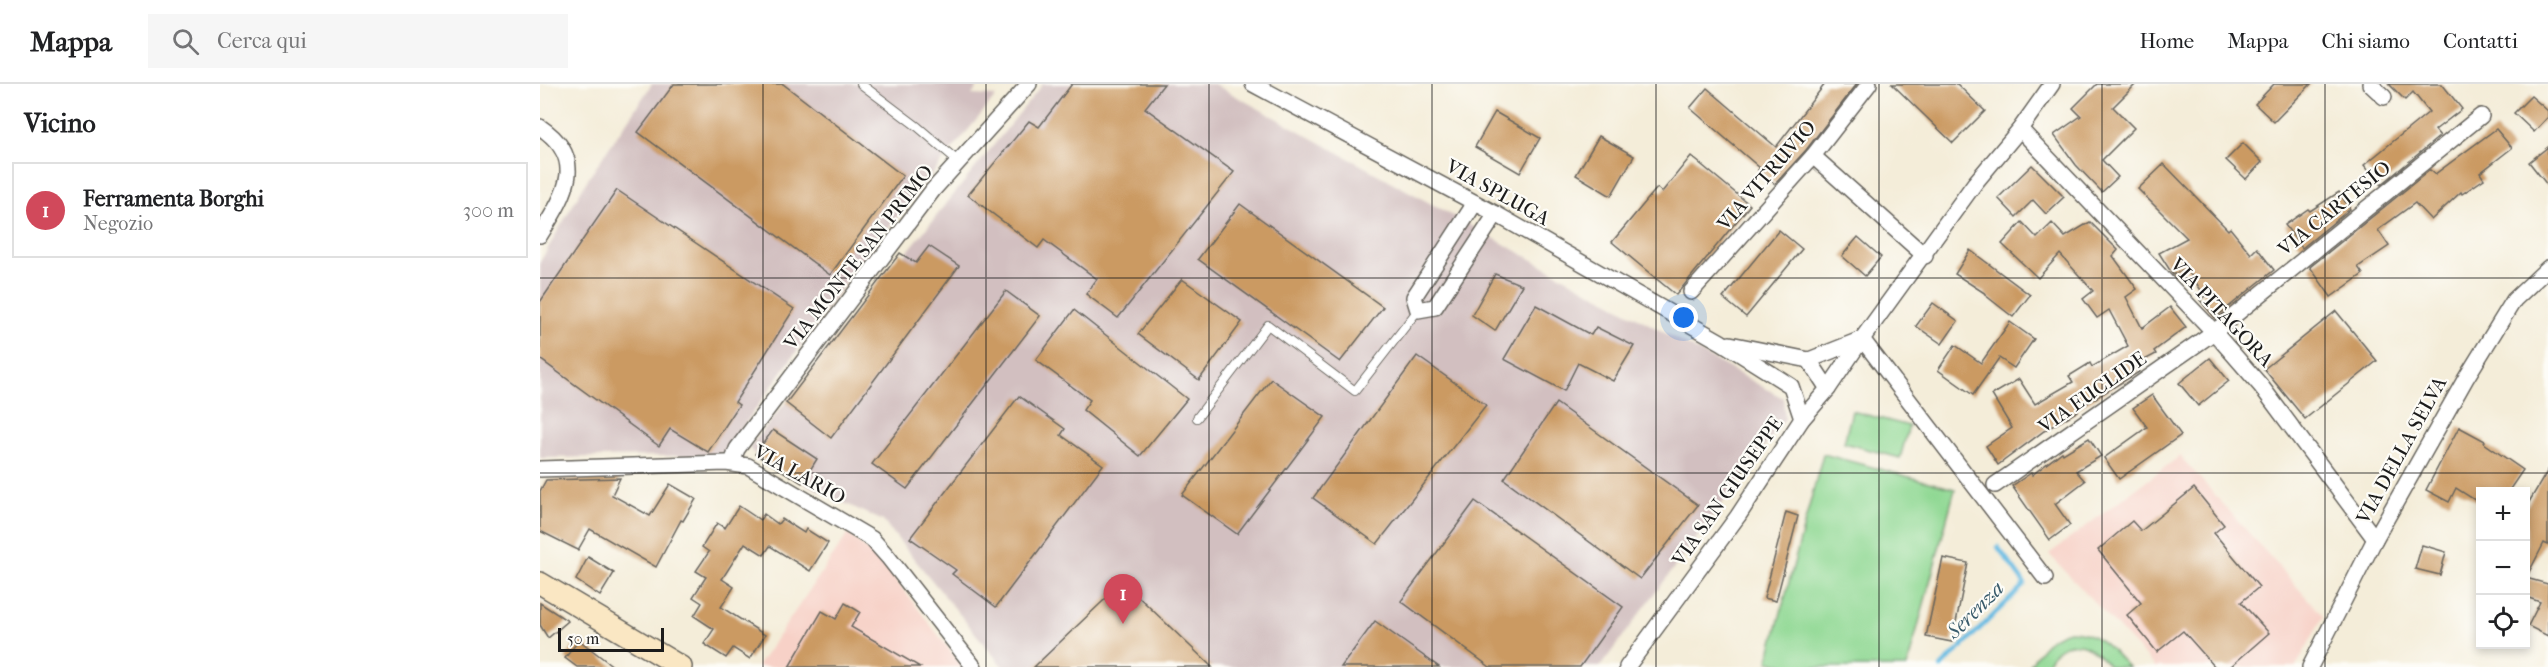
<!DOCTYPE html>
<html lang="it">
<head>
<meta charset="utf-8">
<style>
	body { margin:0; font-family:"IM FELL French Canon",serif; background:#f6f6f6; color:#202124 }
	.controls { position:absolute; right:18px; bottom:18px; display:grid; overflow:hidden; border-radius:0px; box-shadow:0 3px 9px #0003 }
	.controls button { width:54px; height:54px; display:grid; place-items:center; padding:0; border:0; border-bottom:2px solid #e0e0e0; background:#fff; color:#202124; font:30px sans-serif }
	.scale { position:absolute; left:18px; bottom:15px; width:106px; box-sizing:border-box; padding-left:6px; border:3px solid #1c1c1c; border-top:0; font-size:16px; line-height:21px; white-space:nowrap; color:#1c1c1c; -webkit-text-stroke:4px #fdfcf7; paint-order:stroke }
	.you { position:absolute; left:1144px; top:234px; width:21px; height:21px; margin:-15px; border:4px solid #fff; border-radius:50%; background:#1a73e8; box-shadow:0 0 0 9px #1a73e833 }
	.badge { display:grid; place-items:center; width:39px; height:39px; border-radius:50%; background:#d1495b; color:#fff; font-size:20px; font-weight:700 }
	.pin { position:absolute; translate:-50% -50px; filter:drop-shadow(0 2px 3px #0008) }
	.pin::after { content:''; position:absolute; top:32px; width:21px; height:18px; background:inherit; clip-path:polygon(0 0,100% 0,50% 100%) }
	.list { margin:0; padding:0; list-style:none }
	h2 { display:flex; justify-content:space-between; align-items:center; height:78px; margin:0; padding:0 24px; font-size:26px }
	h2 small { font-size:20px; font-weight:400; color:#757577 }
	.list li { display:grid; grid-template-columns:39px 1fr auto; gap:18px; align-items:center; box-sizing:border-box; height:96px; margin:0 12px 12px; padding:0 12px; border:2px solid #e0e0e0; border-radius:0px }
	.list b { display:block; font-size:22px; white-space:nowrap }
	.list p { margin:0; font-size:20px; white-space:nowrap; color:#757577 }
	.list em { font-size:20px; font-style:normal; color:#757577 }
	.icon { flex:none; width:33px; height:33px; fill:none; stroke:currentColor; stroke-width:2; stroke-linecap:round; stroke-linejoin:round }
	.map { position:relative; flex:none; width:2008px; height:583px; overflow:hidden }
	header { display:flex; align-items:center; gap:36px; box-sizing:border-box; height:84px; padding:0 30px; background:#fff; border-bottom:2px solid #e0e0e0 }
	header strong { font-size:28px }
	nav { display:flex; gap:33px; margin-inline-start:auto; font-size:21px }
	.search { width:420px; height:54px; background:#f6f6f6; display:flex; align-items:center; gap:15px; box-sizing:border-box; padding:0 21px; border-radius:0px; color:#757577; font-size:22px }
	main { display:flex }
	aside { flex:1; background:#fff }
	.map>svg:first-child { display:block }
	.built { fill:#f7d1c7 }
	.industrial { fill:#d2bfc0 }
	.green { fill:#8fd893; stroke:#567a58; stroke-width:1.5 }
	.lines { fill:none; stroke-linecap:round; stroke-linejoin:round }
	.stream { stroke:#67bce3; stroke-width:4.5 }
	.building { fill:#cb9a62 }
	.lane-casing { stroke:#68655e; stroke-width:10 }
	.street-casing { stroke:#68655e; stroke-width:18 }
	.secondary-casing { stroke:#68655e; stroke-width:24 }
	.lane { stroke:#fff; stroke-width:8 }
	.street { stroke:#fff; stroke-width:15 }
	.secondary { stroke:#fae7c3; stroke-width:21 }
	.grid { fill:none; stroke:#1c1c1c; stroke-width:1.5; stroke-opacity:0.55 }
	.labels { text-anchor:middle; stroke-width:4.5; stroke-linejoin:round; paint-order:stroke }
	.street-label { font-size:20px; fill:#1c1c1c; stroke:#fdfcf7 }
	.water-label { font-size:21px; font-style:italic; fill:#3a5c6c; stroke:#fdfcf7 }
</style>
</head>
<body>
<header>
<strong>Mappa</strong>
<div class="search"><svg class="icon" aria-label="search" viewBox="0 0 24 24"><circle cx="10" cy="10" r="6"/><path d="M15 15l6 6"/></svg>Cerca qui</div>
<nav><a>Home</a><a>Mappa</a><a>Chi siamo</a><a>Contatti</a></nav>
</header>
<main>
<aside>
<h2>Vicino<small></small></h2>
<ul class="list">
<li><span class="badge">1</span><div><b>Ferramenta Borghi</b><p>Negozio</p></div><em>300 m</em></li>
</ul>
</aside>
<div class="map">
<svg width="2008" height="583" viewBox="0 0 2008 583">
	<rect width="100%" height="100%" fill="#fdfcf7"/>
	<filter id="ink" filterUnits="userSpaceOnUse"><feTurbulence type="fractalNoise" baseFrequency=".0167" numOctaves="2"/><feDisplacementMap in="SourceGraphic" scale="12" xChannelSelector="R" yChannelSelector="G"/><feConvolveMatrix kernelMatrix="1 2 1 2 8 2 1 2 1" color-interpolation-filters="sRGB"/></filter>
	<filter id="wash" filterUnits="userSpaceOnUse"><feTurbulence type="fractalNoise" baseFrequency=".008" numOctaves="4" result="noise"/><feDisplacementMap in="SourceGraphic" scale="24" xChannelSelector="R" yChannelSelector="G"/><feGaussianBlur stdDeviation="1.35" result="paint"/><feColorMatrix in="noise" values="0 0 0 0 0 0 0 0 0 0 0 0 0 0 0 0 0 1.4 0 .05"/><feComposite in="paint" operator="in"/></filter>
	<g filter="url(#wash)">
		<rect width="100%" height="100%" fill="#f4edd9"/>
		<!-- built -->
		<g class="built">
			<polygon points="1640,372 1783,532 1756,583 1615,583 1509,470"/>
			<polygon points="308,450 341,477 423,583 217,583"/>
		</g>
		<!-- industrial -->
		<g class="industrial">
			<polygon points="112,0 440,0 432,11 456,12 318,181 183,371 0,374 0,178 46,98"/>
			<polygon points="503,0 674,0 1243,314 1245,335 1060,583 463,583 343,437 262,399 215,370 209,364"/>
		</g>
		<!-- green -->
		<g class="green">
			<polygon points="1312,327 1369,342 1360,374 1304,359"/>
			<polygon points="1283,370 1415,405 1367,583 1252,583 1228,577"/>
			<path d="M1529,547C1557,547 1570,564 1588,583H1570C1564,577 1559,570 1552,566C1534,552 1512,564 1506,583H1489C1500,565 1508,553 1529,547Z"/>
		</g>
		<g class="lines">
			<!-- stream -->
			<polyline class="stream" points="1401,583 1485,500 1458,463"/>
		</g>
		<g id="blocks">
			<!-- building -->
			<g class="building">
				<polygon points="134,0 243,0 363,92 290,191 98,48"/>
				<polygon points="532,0 624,0 605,24 694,88 578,234 546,210 557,195 504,156 498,164 428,111 489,37 499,43"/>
				<polygon points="1285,0 1317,0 1266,66 1235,100 1218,86 1220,84 1150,24 1167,4 1236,63"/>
				<polygon points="1352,0 1417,0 1445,27 1413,59"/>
				<polygon points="1557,0 1596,0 1573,23 1594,44 1562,76 1578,93 1562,108 1536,81 1514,51 1541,32 1533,24"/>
				<polygon points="1734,0 1771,0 1734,38 1715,20"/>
				<polygon points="1849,0 1902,0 1922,25 1895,46 1900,52 1841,101 1824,81 1889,28 1873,8 1865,16"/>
				<polygon points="1991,12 2008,27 2008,33 1994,48 1974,29"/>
				<polygon points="955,28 1000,54 980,89 935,63"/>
				<polygon points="1956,45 1972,64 1940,89 1944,95 1922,110 1921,108 1891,136 1875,119 1838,146 1849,162 1818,183 1823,190 1791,213 1770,183 1890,86 1895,90"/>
				<polygon points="1059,52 1094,72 1071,112 1036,91"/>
				<polygon points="1703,59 1722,78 1706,95 1686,76"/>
				<polygon points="2008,63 2008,102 1989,78"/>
				<polygon points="1151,72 1210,121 1136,211 1072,158 1117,104 1122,108"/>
				<polygon points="1624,80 1688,146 1690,144 1711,170 1717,164 1734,186 1675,234 1660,216 1665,212 1646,184 1633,191 1619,169 1647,154 1598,105"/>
				<polygon points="1492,81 1524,113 1506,130 1493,116 1476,133 1458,114"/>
				<polygon points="77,106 254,225 195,318 199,321 168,368 130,345 119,362 0,275 0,218"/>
				<polygon points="1799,108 1810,125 1762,164 1745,141 1768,125 1770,127"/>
				<polygon points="700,120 843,223 800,278 658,175"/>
				<polygon points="1482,138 1497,154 1512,139 1525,153 1550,138 1578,166 1573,172 1597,205 1586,213 1602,244 1630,223 1646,243 1614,267 1616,270 1595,281 1599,288 1537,325 1538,327 1504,347 1458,381 1446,362 1472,344 1452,311 1479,295 1495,320 1533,298 1529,292 1550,279 1552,283 1588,262 1569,226 1557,234 1543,215 1553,207 1520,170 1498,194 1462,160"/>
				<polygon points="1239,146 1262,165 1206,233 1183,214"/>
				<polygon points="1318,153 1341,173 1325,192 1302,172"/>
				<polygon points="389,162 419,182 291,354 246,319 360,169 376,179"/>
				<polygon points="1430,166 1490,211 1473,233 1445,211 1446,210 1415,190"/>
				<polygon points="955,190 982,201 955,247 932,231"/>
				<polygon points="642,195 702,238 659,296 598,250"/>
				<polygon points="466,207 500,232 367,405 332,380"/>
				<polygon points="1393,219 1418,237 1402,260 1376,242"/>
				<polygon points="996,221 1051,251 1056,243 1094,262 1073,297 1038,279 1024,307 964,275"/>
				<polygon points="534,226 647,315 600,372 543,326 550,316 496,276"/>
				<polygon points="1796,227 1837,277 1765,335 1724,285"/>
				<polygon points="1470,238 1494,255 1474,284 1459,274 1433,311 1398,286 1415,261 1441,279"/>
				<polygon points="877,272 946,321 837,460 773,414"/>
				<polygon points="1670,274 1689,297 1658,322 1639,299"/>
				<polygon points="731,295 785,333 697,450 642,411"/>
				<polygon points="1612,311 1641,351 1579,395 1564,374 1607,343 1593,324"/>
				<polygon points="479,312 525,345 521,351 563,381 456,523 412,490 416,486 370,454"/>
				<polygon points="1016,319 1158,421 1100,495 964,395"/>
				<polygon points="1919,343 1945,357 1944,359 1983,386 1968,408 1941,408 1941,420 1916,404 1909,418 1886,406"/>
				<polygon points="233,346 277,375 262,399 215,370"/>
				<polygon points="1549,354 1561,372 1536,387 1545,397 1515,420 1530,441 1510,456 1472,402 1491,389 1492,391 1522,368 1523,370"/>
				<polygon points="2008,386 2008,461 2004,459 1986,494 2008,500 2008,552 1988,542 2000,518 1986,513 1986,423"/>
				<polygon points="80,394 72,411 110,432 130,400 156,415 143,437 141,436 116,483 50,445 38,466 0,447 0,407 6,396"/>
				<polygon points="1654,404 1684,441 1674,449 1719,503 1701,518 1729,549 1690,583 1675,583 1643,547 1617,568 1587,531 1601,519 1558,466 1592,437 1601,447"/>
				<polygon points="935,417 1083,523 1040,583 950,583 861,517"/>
				<polygon points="199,422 220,436 224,430 238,440 242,435 264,449 266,445 288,459 270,487 230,462 224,471 205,459 182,495 194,503 181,523 225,551 210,575 193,564 186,574 164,560 174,545 154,532 162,519 153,513 166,493 156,487 169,468 162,463 177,439 185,444"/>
				<polygon points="1246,428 1258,432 1236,517 1224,514"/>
				<polygon points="1882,461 1906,468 1900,491 1875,485"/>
				<polygon points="48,473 74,489 60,512 36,496"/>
				<polygon points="1403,474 1428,479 1412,558 1386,553"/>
				<polygon points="583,498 672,583 494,583"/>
				<polygon points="0,519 28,537 8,554 0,541"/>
				<polygon points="305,519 320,528 311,543 380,583 249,583 282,527 296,535"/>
				<polygon points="835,537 899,583 801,583"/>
				<polygon points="39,556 74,583 37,583 25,574"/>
			</g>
		</g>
	</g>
	<g filter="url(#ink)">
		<use href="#blocks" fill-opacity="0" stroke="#68655e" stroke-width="1.5"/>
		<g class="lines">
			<defs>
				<g id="lane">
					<polyline points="321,0 378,43 419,78"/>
					<polyline points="657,334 728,241 815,307 878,226"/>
				</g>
				<g id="street">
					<polyline points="713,0 956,130 1181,258 1251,302 1262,335"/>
					<polyline points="1830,0 1844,13"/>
					<path d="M0,43C49,76 24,112 0,151"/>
					<polyline points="1480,45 1674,248 1721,302 1835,455"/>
					<polyline points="1273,72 1385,172"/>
					<polyline points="935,119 874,213 878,226 895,223 956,130"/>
					<polyline points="1151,208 1273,72 1329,0"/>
					<polyline points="1190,260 1269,276 1322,255 1505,494"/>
					<polyline points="1269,276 1288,305"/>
					<polyline points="192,379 197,365 393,106 489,0"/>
					<polyline points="0,385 186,379 208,382 332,455 348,473 434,583"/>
					<polyline points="1455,401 1674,248 1941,32"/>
					<polyline points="1087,583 1198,432 1262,335 1288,305 1322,255 1435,99 1480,45 1512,0"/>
					<polyline points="1770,583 1835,455 1926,294 1974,216 2008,184"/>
				</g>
				<polyline id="secondary" points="0,499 141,583"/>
			</defs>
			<!-- lane casing -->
			<use href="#lane" class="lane-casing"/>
			<!-- street casing -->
			<use href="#street" class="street-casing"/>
			<!-- secondary casing -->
			<use href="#secondary" class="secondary-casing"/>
			<!-- lane -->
			<use href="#lane" class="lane"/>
			<!-- street -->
			<use href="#street" class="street"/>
			<!-- secondary -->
			<use href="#secondary" class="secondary"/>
		</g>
	</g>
	<!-- grid -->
	<path class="grid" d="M223,0V583M446,0V583M669,0V583M892,0V583M1116,0V583M1339,0V583M1562,0V583M1785,0V583M0,194H2008M0,389H2008"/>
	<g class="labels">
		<!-- street labels -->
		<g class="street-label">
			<text transform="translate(1226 91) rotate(-49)" y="7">VIA VITRUVIO</text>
			<text transform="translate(958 108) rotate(29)" y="7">VIA SPLUGA</text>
			<text transform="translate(1794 124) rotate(-39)" y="7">VIA CARTESIO</text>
			<text transform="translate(318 173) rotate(-52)" y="7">VIA MONTE SAN PRIMO</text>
			<text transform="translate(1682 228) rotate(47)" y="7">VIA PITAGORA</text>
			<text transform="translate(1552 308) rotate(-35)" y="7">VIA EUCLIDE</text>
			<text transform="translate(1861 366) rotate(-61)" y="7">VIA DELLA SELVA</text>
			<text transform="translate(260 390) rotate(29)" y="7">VIA LARIO</text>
			<text transform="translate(1187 407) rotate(-55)" y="7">VIA SAN GIUSEPPE</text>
		</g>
		<!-- water labels -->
		<g class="water-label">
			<text transform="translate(1435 526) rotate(-45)" y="7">Serenza</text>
		</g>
	</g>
</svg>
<div class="controls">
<button>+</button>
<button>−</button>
<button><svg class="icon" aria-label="locate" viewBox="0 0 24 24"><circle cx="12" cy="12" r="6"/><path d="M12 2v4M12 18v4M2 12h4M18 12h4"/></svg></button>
</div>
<div class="scale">50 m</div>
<div class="you"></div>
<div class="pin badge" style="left:583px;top:540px">1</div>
</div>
</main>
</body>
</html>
